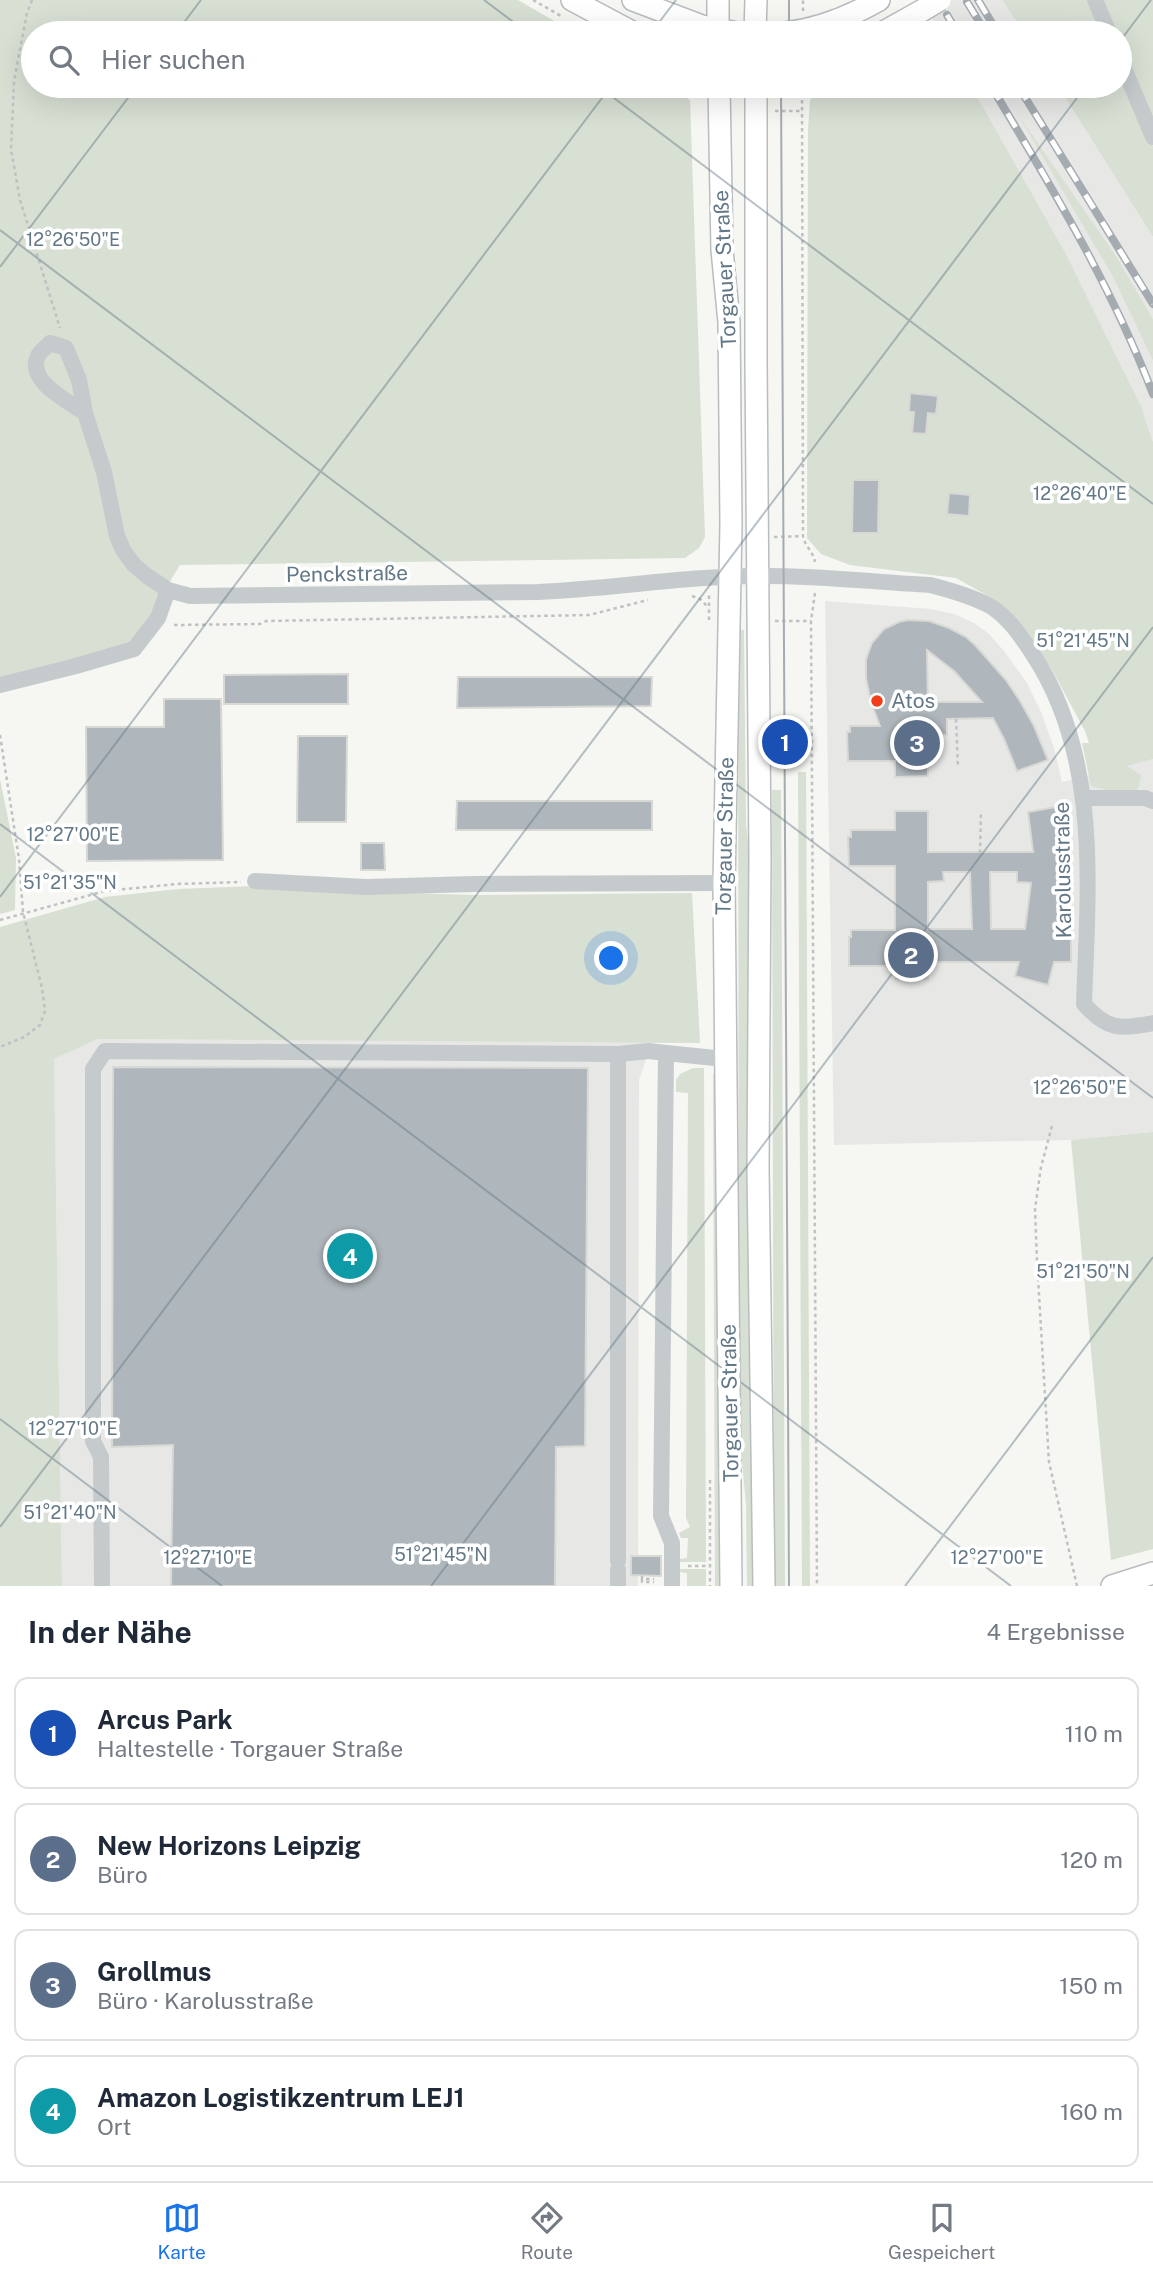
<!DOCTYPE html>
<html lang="de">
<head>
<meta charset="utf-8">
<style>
	body { margin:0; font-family:"Public Sans",sans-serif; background:#f6f6f7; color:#1f2937 }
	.you { position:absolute; left:612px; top:959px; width:24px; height:24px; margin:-18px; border:5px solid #fff; border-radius:50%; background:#1a73e8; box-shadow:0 0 0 10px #1a73e833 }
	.badge { display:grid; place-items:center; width:46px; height:46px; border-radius:50%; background:#1a73e8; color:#fff; font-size:23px; font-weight:700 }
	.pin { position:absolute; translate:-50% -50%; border:4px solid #fff; box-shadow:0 2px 7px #0006 }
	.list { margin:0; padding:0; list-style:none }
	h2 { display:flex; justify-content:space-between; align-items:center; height:91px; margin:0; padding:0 28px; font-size:30px }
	h2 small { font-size:23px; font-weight:400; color:#747a83 }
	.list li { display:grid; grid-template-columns:46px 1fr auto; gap:21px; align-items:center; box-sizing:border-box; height:112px; margin:0 14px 14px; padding:0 14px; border:2px solid #e0e1e3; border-radius:14px }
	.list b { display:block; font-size:26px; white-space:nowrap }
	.list p { margin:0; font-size:23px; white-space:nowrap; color:#747a83 }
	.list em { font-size:23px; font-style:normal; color:#747a83 }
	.icon { flex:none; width:38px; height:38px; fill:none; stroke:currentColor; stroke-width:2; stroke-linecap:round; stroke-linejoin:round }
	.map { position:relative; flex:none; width:1153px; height:1586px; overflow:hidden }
	.search { position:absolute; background:#fff; box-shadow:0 7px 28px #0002; left:21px; right:21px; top:21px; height:77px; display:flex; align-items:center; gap:18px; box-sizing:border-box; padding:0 24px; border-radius:38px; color:#747a83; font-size:26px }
	.sheet { height:595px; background:#fff }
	nav { display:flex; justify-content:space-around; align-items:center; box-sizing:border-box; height:98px; border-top:2px solid #e0e1e3; background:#fff; font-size:19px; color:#747a83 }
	nav a { display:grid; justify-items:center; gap:4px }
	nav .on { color:#1a73e8 }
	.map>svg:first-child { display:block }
	.built { fill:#e7e8e6 }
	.green { fill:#d8dfd3 }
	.building { fill:#afb7bc; stroke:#d8d8d5; stroke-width:2; fill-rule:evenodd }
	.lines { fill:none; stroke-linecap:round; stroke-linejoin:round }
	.major-casing { stroke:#b8bdc0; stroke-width:24 }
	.path { stroke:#bfc1c3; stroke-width:2.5; stroke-dasharray:3.5 3.5; stroke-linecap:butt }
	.minor { stroke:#c5cacc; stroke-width:16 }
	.major { stroke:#fff; stroke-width:21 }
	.tram { stroke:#a5acb1; stroke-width:2 }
	.rail-casing { stroke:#a5acb1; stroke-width:8 }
	.rail { stroke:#fff; stroke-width:5; stroke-dasharray:16; stroke-linecap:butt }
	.major-bridge-casing { stroke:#b8bdc0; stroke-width:24; stroke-linecap:butt }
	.major-bridge { stroke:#fff; stroke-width:21 }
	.ticks { fill:none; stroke:#637886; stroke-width:2; stroke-opacity:0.45 }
	.poi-dot { fill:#f03f19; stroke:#fff; stroke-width:2.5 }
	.labels { text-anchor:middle; stroke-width:7; stroke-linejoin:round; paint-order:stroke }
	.street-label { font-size:21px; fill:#637886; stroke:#fff }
	.poi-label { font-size:21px; fill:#637886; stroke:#fff; text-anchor:start }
	.ticks-label { font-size:18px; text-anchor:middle; fill:#637886; stroke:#fff; stroke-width:7; stroke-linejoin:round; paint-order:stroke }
</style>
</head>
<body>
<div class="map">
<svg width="1153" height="1586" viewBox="0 0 1153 1586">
	<rect width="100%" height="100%" fill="#f6f6f2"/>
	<!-- built -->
	<g class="built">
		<polygon points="921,0 1002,0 1024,33 941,33"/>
		<polygon points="971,86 1058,86 1153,237 1153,319 1116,256 1026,127 1113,277 1153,361 1153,442 1141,406 1065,252"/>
		<polygon points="825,601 931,609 954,614 974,623 989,634 1004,651 1027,683 1041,712 1054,748 1062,782 1153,759 1153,1132 1071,1140 834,1145"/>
		<polygon points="98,1039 649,1042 649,1051 639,1080 638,1586 62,1586 54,1059"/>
	</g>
	<!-- green -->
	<g class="green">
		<polygon points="0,0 518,0 575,33 33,33 33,86 666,86 690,100 705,537 699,548 685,558 180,565 158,601 148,627 130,645 0,680"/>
		<polygon points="1002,0 1090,0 1104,33 1024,33"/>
		<polygon points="1101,0 1153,0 1153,124 1120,45 1120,33 1115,33"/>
		<polygon points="1120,69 1153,146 1153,237 1058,86 1120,86"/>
		<polygon points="818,86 971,86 1065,252 1141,406 1153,442 1153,759 1127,766 1141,775 1139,787 1134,792 1118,793 1091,786 1082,743 1089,743 1085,731 1052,670 1028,635 995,600 956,578 850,565 821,554 807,538 808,129 810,101"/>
		<polygon points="1019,116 1116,256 1153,319 1153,361 1113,277"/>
		<polygon points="738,630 744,630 746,823 752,881 756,1586 747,1586 746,1504 739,1431"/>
		<polygon points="798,772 806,772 810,1586 802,1586"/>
		<polygon points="0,779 16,858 15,910 0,914"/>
		<polygon points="772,790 781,790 785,1586 774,1586"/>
		<polygon points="255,886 293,890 475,895 692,893 700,1043 98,1039 54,1059 62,1586 0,1586 0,927 105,897 178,889"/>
		<polygon points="693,1068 704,1068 706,1562 680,1562 680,1559 687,1558 688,1538 681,1538 679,1533 690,1527 686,1518 688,1093 676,1092 676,1080 680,1074"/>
		<polygon points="713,1074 720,1082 723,1586 715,1586"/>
		<polygon points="1153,1132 1153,1549 1111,1560 1071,1140"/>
		<polygon points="680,1569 706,1569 706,1586 687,1586 687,1573 680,1572"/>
	</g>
	<!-- building -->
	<g class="building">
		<polygon points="910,393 938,396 936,414 928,413 926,434 912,433 914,412 909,412"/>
		<polygon points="853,480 879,480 878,533 852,533"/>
		<polygon points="949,493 970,495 969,516 947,514"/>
		<path d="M908,620L929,621L949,628L966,637L975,645L1006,680L1020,701L1034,726L1048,760L1017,771L1004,739L993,718L947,719V735L928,734V776L895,777V761H848L847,732H850V726H880L871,702L866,678V660L869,651L872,643L884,629L899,622ZM927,650L954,671L982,702H928Z"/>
		<polygon points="348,674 348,704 224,704 224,675"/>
		<polygon points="458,677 652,677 651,706 457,708"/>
		<polygon points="164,699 221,699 223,860 87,861 86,727 164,727"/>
		<polygon points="298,736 347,736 346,822 297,822"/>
		<polygon points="457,801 652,801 652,830 456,830"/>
		<path d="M1061,806L1065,871L1060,928L1071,929V962H1054L1048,985L1015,976L1019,962H928V979H896V966H849V937H851V930H895V866H849L848,837H851V830H895V811H928V852H1033L1028,812ZM943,872H970L972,929H928V882L944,881ZM990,872H1017V882L1031,883L1025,929H991Z"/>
		<polygon points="361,843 384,843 385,870 361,870"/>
		<polygon points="113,1067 588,1068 585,1446 556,1447 555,1586 171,1586 173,1445 112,1447"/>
		<polygon points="631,1556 661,1556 661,1576 631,1575"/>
	</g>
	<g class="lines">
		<defs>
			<g id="major">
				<polyline points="572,0 634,33"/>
				<polyline points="633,0 702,26 737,33"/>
				<polyline points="718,0 718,33"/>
				<polyline points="755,33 756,0"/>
				<path d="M785,33C820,29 849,17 879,0"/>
				<polyline points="882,33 923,10"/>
				<polyline points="719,86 722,250 729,322 731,524 724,883 731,1586"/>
				<polyline points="756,86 756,364 760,858 758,1170 764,1586"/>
				<polyline points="1112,1586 1153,1573"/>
			</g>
		</defs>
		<!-- major casing -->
		<use href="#major" class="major-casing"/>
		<!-- path -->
		<g class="path">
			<polyline points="32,0 27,13 14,81 11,149 20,200 60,328"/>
			<polyline points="533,0 561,16"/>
			<polyline points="803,11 803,0"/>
			<polyline points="691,86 700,96"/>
			<path d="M802,86L803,536C805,547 813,551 815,562"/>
			<polyline points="775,111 800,111"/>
			<polyline points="774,537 803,536"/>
			<polyline points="815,593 811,621 817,1586"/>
			<polyline points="692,596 700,599 709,608"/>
			<polyline points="709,620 709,595"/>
			<polyline points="775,621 811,621"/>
			<polyline points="174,625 260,624 266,621 589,615 648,600"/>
			<polyline points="956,719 958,768"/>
			<polyline points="0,735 19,859 23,912 42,988 45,1011 40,1025 24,1037 0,1047"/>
			<polyline points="980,853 981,811"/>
			<polyline points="0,920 105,891 177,884 241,882"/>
			<polyline points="1052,1126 1041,1167 1035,1209 1037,1261 1049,1462 1077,1586"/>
			<polyline points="710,1480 710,1586"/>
			<polyline points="688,1566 709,1566"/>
			<polyline points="642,1576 642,1579 654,1579"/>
			<polyline points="642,1579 642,1582 654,1582"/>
		</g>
		<!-- minor -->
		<g class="minor">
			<polyline points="1095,0 1109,33"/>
			<polyline points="1120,59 1153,137"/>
			<path d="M85,413C68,401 26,381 38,356C40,351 47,347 50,343L66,348L79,380L85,413L104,472L117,536L123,550L134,565L147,576L168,590L190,596L538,592C612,589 684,576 758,576C815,575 873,582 930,585C950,590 971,596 990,606C1008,617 1021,636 1032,653C1101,756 1088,887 1084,1004C1108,1031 1120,1029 1153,1023"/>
			<polyline points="0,685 76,666 134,649 158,618 168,590"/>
			<polyline points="1084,798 1145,798 1153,801"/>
			<polyline points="255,881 366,887 474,884 724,883"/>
			<polyline points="618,1561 618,1054 649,1051 666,1053"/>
			<polyline points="618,1570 618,1586"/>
			<polyline points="102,1586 101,1457 93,1441 93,1069 105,1051 618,1054"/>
			<polyline points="672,1586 672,1543 661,1516 666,1053 725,1059"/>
		</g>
		<!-- major -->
		<use href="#major" class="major"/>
		<!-- tram -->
		<g class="tram">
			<polyline points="789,33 789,0"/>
			<polyline points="781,86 789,1586"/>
		</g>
		<defs>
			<g id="rail">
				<polyline points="978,0 998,33"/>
				<polyline points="967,2 986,33"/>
				<polyline points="947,15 958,33"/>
				<path d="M991,86C1051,186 1111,285 1153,394"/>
				<polyline points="1018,86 1153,304"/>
			</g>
		</defs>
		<!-- rail casing -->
		<use href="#rail" class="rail-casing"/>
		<!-- rail -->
		<use href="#rail" class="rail"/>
		<defs>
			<polyline id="major-bridge" points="923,10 940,0"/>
		</defs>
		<!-- major-bridge casing -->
		<use href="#major-bridge" class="major-bridge-casing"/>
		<!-- major-bridge -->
		<use href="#major-bridge" class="major-bridge"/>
	</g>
	<!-- ticks -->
	<path class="ticks" d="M484,0L528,33M176,33L201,0M651,33L676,0M1120,41L1151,0M598,86L1153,504M0,230L1153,1098M0,267L137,86M0,824L1011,1586M0,897L611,86M0,1419L222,1586M0,1527L1086,86M431,1586L1153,627M905,1586L1153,1257"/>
	<!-- markers -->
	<circle class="poi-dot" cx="877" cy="701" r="7"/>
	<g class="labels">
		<!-- street labels -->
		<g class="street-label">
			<text transform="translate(725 269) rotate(-93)" y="7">Torgauer Straße</text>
			<text transform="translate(347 574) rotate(-1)" y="7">Penckstraße</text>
			<text transform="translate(725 836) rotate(-89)" y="7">Torgauer Straße</text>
			<text transform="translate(1063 870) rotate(-91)" y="7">Karolusstraße</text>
			<text transform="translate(730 1403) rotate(-91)" y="7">Torgauer Straße</text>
		</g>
		<!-- poi labels -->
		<g class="poi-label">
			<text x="891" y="708">Atos</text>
		</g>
	</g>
	<g class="ticks-label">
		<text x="73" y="246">12°26'50"E</text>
		<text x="1080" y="500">12°26'40"E</text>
		<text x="1083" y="647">51°21'45"N</text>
		<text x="73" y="841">12°27'00"E</text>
		<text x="70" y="889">51°21'35"N</text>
		<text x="1080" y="1094">12°26'50"E</text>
		<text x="1083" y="1278">51°21'50"N</text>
		<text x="73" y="1435">12°27'10"E</text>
		<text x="70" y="1519">51°21'40"N</text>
		<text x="441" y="1561">51°21'45"N</text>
		<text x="208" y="1564">12°27'10"E</text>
		<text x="997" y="1564">12°27'00"E</text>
	</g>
</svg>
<div class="you"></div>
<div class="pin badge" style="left:785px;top:742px;background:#1a4fb4">1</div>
<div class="pin badge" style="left:911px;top:955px;background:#5c6f8a">2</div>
<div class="pin badge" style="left:917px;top:743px;background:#5c6f8a">3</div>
<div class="pin badge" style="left:350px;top:1256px;background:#0f9aa8">4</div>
<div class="search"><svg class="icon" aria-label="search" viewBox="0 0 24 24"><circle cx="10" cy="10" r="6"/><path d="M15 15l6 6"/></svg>Hier suchen</div>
</div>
<section class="sheet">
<h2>In der Nähe<small>4 Ergebnisse</small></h2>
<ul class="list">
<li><span class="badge" style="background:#1a4fb4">1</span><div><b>Arcus Park</b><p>Haltestelle · Torgauer Straße</p></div><em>110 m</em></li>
<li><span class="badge" style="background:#5c6f8a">2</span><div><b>New Horizons Leipzig</b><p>Büro</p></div><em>120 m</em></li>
<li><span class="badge" style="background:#5c6f8a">3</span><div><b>Grollmus</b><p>Büro · Karolusstraße</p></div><em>150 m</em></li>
<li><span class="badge" style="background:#0f9aa8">4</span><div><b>Amazon Logistikzentrum LEJ1</b><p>Ort</p></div><em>160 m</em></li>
</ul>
</section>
<nav>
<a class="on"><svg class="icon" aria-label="map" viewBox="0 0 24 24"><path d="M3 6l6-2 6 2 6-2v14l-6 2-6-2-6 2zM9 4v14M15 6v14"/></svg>Karte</a>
<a><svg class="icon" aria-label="directions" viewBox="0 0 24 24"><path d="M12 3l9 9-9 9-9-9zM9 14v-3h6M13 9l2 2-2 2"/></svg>Route</a>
<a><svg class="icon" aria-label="saved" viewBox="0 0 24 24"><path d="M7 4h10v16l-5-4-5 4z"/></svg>Gespeichert</a>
</nav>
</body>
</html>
